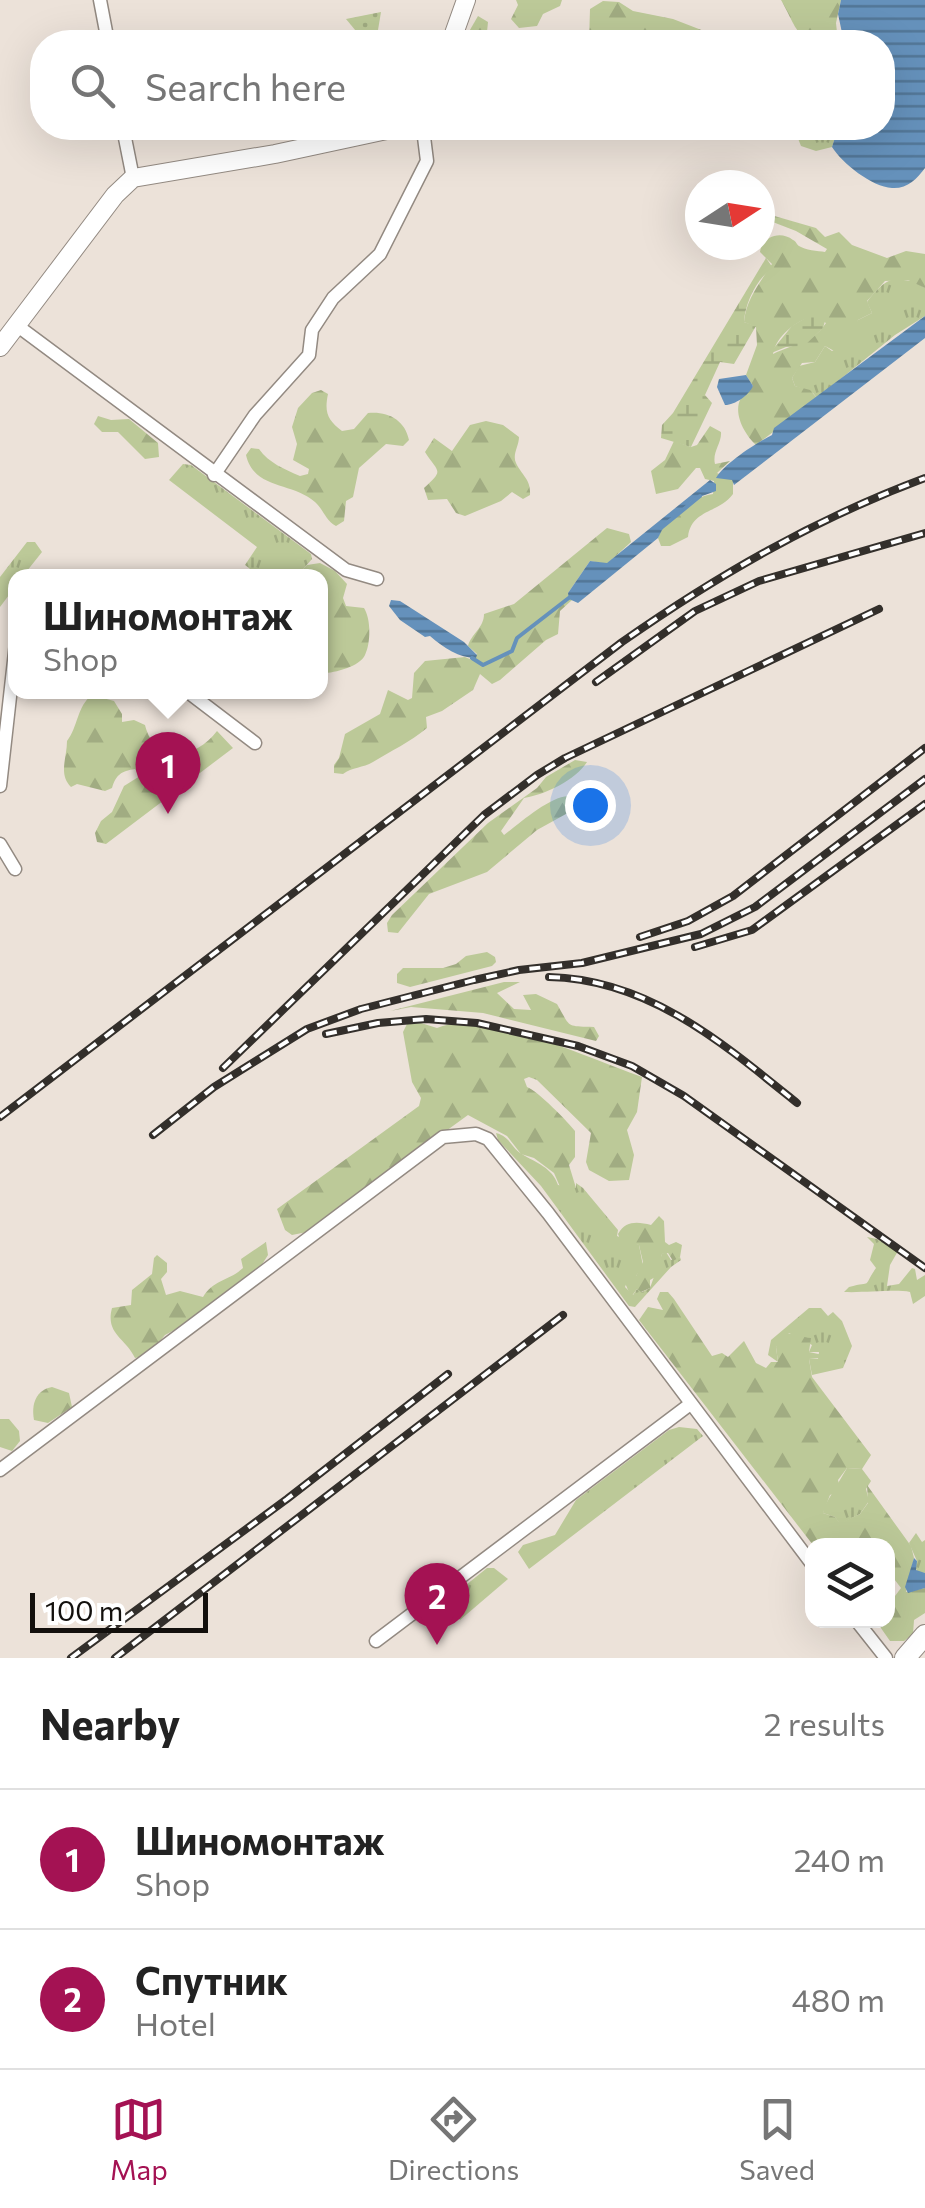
<!DOCTYPE html>
<html lang="en">
<head>
<meta charset="utf-8">
<style>
	body { margin:0; font-family:Commissioner,sans-serif; background:#f2f2f2; color:#222 }
	.controls { position:absolute; right:30px; bottom:30px; display:grid; overflow:hidden; border-radius:20px; box-shadow:0 10px 40px #0002 }
	.controls button { width:90px; height:90px; display:grid; place-items:center; padding:0; border:0; border-bottom:2px solid #e0e0e0; background:#fff; color:#222; font:50px sans-serif }
	.compass { position:absolute; left:685px; top:170px; width:90px; height:90px; border-radius:50%; background:#fff; box-shadow:0 10px 40px #0002; rotate:78deg }
	.scale { position:absolute; left:30px; bottom:25px; width:178px; box-sizing:border-box; padding-left:10px; border:5px solid #13100d; border-top:0; font-size:28px; line-height:35px; white-space:nowrap; color:#13100d; -webkit-text-stroke:8px #fff; paint-order:stroke }
	.you { position:absolute; left:590px; top:805px; width:35px; height:35px; margin:-25px; border:8px solid #fff; border-radius:50%; background:#1a73e8; box-shadow:0 0 0 15px #1a73e833 }
	.badge { display:grid; place-items:center; width:65px; height:65px; border-radius:50%; background:#a41253; color:#fff; font-size:32px; font-weight:700 }
	.pin { position:absolute; translate:-50% -82px; filter:drop-shadow(0 2px 5px #0008) }
	.pin::after { content:''; position:absolute; top:52px; width:35px; height:30px; background:inherit; clip-path:polygon(0 0,100% 0,50% 100%) }
	.popup { position:absolute; left:8px; top:569px; width:320px; height:130px; box-sizing:border-box; display:grid; place-content:center; border-radius:20px; background:#fff; filter:drop-shadow(0 2px 8px #0005); font-size:32px; white-space:nowrap; color:#767676 }
	.popup b { font-size:38px; color:#222 }
	.popup::after { content:''; position:absolute; left:50%; top:100%; margin-left:-20px; border:20px solid transparent; border-top-color:#fff }
	.list { margin:0; padding:0; list-style:none }
	h2 { display:flex; justify-content:space-between; align-items:center; height:130px; margin:0; padding:0 40px; font-size:42px }
	h2 small { font-size:32px; font-weight:400; color:#767676 }
	.list li { display:grid; grid-template-columns:65px 1fr auto; gap:30px; align-items:center; box-sizing:border-box; height:140px; padding:0 40px; border-top:2px solid #e0e0e0 }
	.list b { display:block; font-size:38px; white-space:nowrap }
	.list p { margin:0; font-size:32px; white-space:nowrap; color:#767676 }
	.list em { font-size:32px; font-style:normal; color:#767676 }
	.icon { flex:none; width:55px; height:55px; fill:none; stroke:currentColor; stroke-width:2; stroke-linecap:round; stroke-linejoin:round }
	.map { position:relative; flex:none; width:925px; height:1658px; overflow:hidden }
	.search { position:absolute; background:#fff; box-shadow:0 10px 40px #0002; left:30px; right:30px; top:30px; height:110px; display:flex; align-items:center; gap:25px; box-sizing:border-box; padding:0 35px; border-radius:40px; color:#767676; font-size:38px }
	.sheet { height:410px; background:#fff }
	nav { display:flex; justify-content:space-around; align-items:center; box-sizing:border-box; height:140px; border-top:2px solid #e0e0e0; background:#fff; font-size:28px; color:#767676 }
	nav a { display:grid; justify-items:center; gap:5px }
	nav .on { color:#a41253 }
	.map>svg:first-child { display:block }
	.grass { fill:url(#grass-tufts) }
	.forest { fill:url(#forest-firs); fill-rule:evenodd }
	.wetland { fill:url(#wetland-marsh) }
	.park { fill:url(#park-dots) }
	.water { fill:url(#water-rules) }
	.lines { fill:none; stroke-linecap:round; stroke-linejoin:round }
	.stream { stroke:#6591bb; stroke-width:4 }
	.street-casing { stroke:#938a82; stroke-width:15 }
	.secondary-casing { stroke:#938a82; stroke-width:20 }
	.primary-casing { stroke:#938a82; stroke-width:22 }
	.street { stroke:#fff; stroke-width:12 }
	.secondary { stroke:#fff; stroke-width:18 }
	.primary { stroke:#fff; stroke-width:20 }
	.rail-casing { stroke:#332f2b; stroke-width:8 }
	.rail { stroke:#fff; stroke-width:4; stroke-dasharray:11; stroke-linecap:butt }
</style>
</head>
<body>
<div class="map">
<svg width="925" height="1658" viewBox="0 0 925 1658">
	<defs>
		<pattern id="grass-tufts" width="24" height="20" patternUnits="userSpaceOnUse" patternTransform="scale(2.5)"><rect width="24" height="20" fill="#bcc998"/><path d="M3 7l-1-3M5 7V3M7 7l1-3M15 17l-1-3M17 17v-4M19 17l1-3" fill="none" stroke="#a1ac82"/></pattern>
		<pattern id="forest-firs" width="22" height="20" patternUnits="userSpaceOnUse" patternTransform="scale(2.5)"><rect width="22" height="20" fill="#bcc998"/><path d="M5 1l3.5 6h-7zM16 11l3.5 6h-7z" fill="#a1ac82"/></pattern>
		<pattern id="wetland-marsh" width="20" height="14" patternUnits="userSpaceOnUse" patternTransform="scale(2.5)"><rect width="20" height="14" fill="#bcc998"/><path d="M1 5h8M5 5V1M11 12h8M15 12V8" fill="none" stroke="#a1ac82"/></pattern>
		<pattern id="park-dots" width="8" height="8" patternUnits="userSpaceOnUse" patternTransform="scale(2.5)"><rect width="8" height="8" fill="#bcc998"/><path d="M2 2h.1M6 6h.1" fill="none" stroke="#a1ac82" stroke-width="1.8" stroke-linecap="round"/></pattern>
		<pattern id="water-rules" width="6" height="5" patternUnits="userSpaceOnUse" patternTransform="scale(2.5)"><rect width="6" height="5" fill="#6591bb"/><path d="M0 2.5h6" fill="none" stroke="#527596"/></pattern>
	</defs>
	<rect width="100%" height="100%" fill="#ece2d9"/>
	<!-- grass -->
	<g class="grass">
		<polygon points="799,128 838,128 832,147 816,151 801,146 797,136"/>
		<path d="M894,279L913,281L925,288V316L895,335L817,398L813,393L795,386L792,378L799,366L815,362L825,346L832,351L843,345L858,320L872,313L867,302C873,293 884,281 894,279Z"/>
		<polygon points="183,464 191,465 311,554 312,559 297,576 259,576 245,565 257,547 169,480"/>
		<polygon points="27,542 35,542 42,552 23,576 16,576 15,587 0,607 0,577"/>
		<path d="M496,1133C511,1137 510,1147 522,1154C536,1163 552,1167 558,1185L576,1188V1183L583,1188L618,1230L617,1236L639,1245L643,1266L636,1276L629,1277L625,1287L633,1295L637,1289L642,1292L650,1288L662,1254L666,1252L671,1260L680,1257L681,1260L671,1267L635,1307L629,1306L541,1186L498,1140Z"/>
		<path d="M867,1237L877,1239L898,1251L890,1265L887,1286L899,1284L912,1268L915,1269L917,1280L925,1275V1296L913,1304L910,1292C895,1289 864,1293 844,1292L849,1287C875,1280 861,1290 876,1268L870,1260L874,1244Z"/>
		<polygon points="809,1308 821,1308 828,1316 833,1312 842,1321 852,1346 843,1368 812,1375 809,1359 818,1359 819,1352 809,1352 812,1345 789,1333 776,1347 778,1362 768,1355 771,1340"/>
		<polygon points="679,1427 697,1429 703,1436 529,1569 518,1552 523,1545 555,1535 576,1500 669,1430"/>
		<polygon points="847,1468 862,1469 871,1481 866,1489 869,1501 860,1514 840,1524 835,1517 823,1513 824,1507"/>
		<polygon points="916,1533 922,1542 925,1540 925,1573 918,1572 914,1566 917,1561 909,1543"/>
		<polygon points="487,1568 494,1568 508,1579 460,1620 452,1609 450,1598"/>
	</g>
	<!-- forest -->
	<g class="forest">
		<polygon points="516,0 562,0 560,6 543,14 537,26 519,28 511,19 518,5"/>
		<path d="M781,0H841L836,23L838,42C794,42 800,33 781,0Z"/>
		<polygon points="603,1 619,2 633,11 673,19 704,31 710,42 589,42 590,9"/>
		<polygon points="478,16 488,22 486,42 463,42"/>
		<path d="M771,215L816,228L825,237L839,232L852,245L887,258L906,251L925,254V288L908,280L885,281L867,301L872,313L858,320L855,338L836,352L825,346L815,362L802,363L792,378L795,386L810,390L817,398L756,445C746,436 732,414 741,398C744,393 749,391 753,386L746,375L757,345L756,327L744,322C746,299 761,281 772,264L760,252C762,237 780,230 793,240C796,241 797,245 799,246C805,250 818,251 825,252L827,249L796,231L765,219ZM813,316L826,323C811,345 795,343 773,354C776,336 796,321 813,316Z"/>
		<path d="M321,390L328,394C324,413 328,420 342,431L354,429L368,413C388,411 405,420 409,440L403,446L386,444L359,468L353,497L346,501L344,521L336,526C325,520 324,510 315,502C293,482 254,490 246,455L251,448L259,449C269,463 284,469 300,476L308,474L309,469L293,460L297,444L292,427L298,408L312,393Z"/>
		<polygon points="98,416 111,420 129,419 158,443 159,457 145,459 118,432 102,432 94,424"/>
		<path d="M486,421L503,425L519,437C519,446 512,454 516,463C522,476 531,479 530,495L523,499L512,492L501,501L465,516L456,513L447,499L428,500L424,488C445,469 438,473 425,452L434,438L452,451L470,425Z"/>
		<path d="M710,426L721,432C722,443 712,452 715,464L730,461L717,473L733,480V494C720,513 691,509 688,537L670,546H661L658,538C665,517 691,497 713,494L714,481L705,479L700,468H696L678,489L656,494L651,471L665,460L674,441L691,447L697,445Z"/>
		<path d="M607,528L629,534L631,542L607,564L590,561L568,593L572,600L560,611L558,634L546,640L500,680L492,684L480,674L473,690L442,711L426,717L427,728C410,742 391,751 373,762C363,768 352,767 343,774L334,773V765L339,758L345,734L380,714L388,690L408,700L412,698L414,673L425,661L465,657L472,660L477,654L468,646C471,634 484,628 484,614L514,604Z"/>
		<path d="M320,563L335,571L347,584L343,598L346,606L364,608C371,619 371,643 365,655C360,667 331,674 321,673L320,576H296L307,565Z"/>
		<path d="M92,695L114,701L122,714V722L134,720L145,725C155,766 196,759 217,731L233,748L106,844L97,842L95,833L101,821L112,812L124,786L140,776L135,769C121,771 116,775 112,788L105,791L77,784L71,787C58,774 67,758 67,741C78,727 77,706 92,695Z"/>
		<path d="M575,760L587,762C576,780 544,795 524,798L501,831L504,835C520,823 549,797 568,796L575,804V809L537,830L487,872L429,894L398,933L388,932L387,923L392,915L488,823L537,788L546,777Z"/>
		<polygon points="487,952 495,957 496,962 492,966 410,987 397,983 397,974 403,968 443,968 456,964 466,956"/>
		<path d="M504,982H520L497,993L514,1009L531,1010L523,995L536,994L557,1004C571,1028 565,1026 594,1027L599,1036L596,1041L483,1013L411,1007L390,1011Z"/>
		<path d="M421,1023L437,1028C483,1008 595,1061 642,1077L637,1112L627,1130L634,1155L629,1180L609,1181L589,1170L586,1162L591,1133L537,1080L529,1077L524,1079L527,1087C537,1090 569,1123 575,1131V1157L569,1165L576,1188L561,1189L554,1173L534,1158L521,1154L507,1136L468,1115L307,1232L292,1235L285,1230L277,1209L419,1106L421,1098L412,1082L403,1032L407,1024Z"/>
		<path d="M659,1216L664,1221L665,1242L669,1245L676,1242L682,1245L680,1257L673,1261L668,1253L662,1254L657,1276L650,1280V1288L641,1292L637,1289L631,1297L622,1276H636L643,1262L639,1245L621,1242L618,1234C626,1220 638,1222 651,1225Z"/>
		<path d="M266,1242L268,1255L261,1266L184,1325L165,1335L148,1355L135,1358C126,1338 105,1334 112,1308L131,1305L132,1290L152,1274L154,1258L157,1255L167,1263V1272L161,1279L166,1295L180,1291L203,1297C213,1280 229,1281 243,1268L241,1259Z"/>
		<path d="M660,1292H668L674,1299L712,1356L722,1353L728,1357L744,1341L756,1363L766,1368L771,1362H778L776,1347L781,1334C789,1331 801,1337 811,1338L809,1352L823,1355L821,1358L809,1359L812,1377L871,1455L862,1469L847,1468L838,1480L841,1491L830,1495L823,1513L835,1517L840,1523L860,1514L868,1503L867,1485L911,1546L914,1558L906,1592L925,1588V1613L914,1620L913,1634L904,1641H890L876,1621L888,1620V1592L895,1596L901,1588L888,1571V1546L813,1545L639,1320L648,1307L663,1310L657,1299Z"/>
		<path d="M52,1387L69,1393L72,1407L48,1423L34,1420C31,1404 36,1390 52,1387Z"/>
		<polygon points="0,1419 9,1419 19,1431 20,1441 12,1451 0,1447"/>
	</g>
	<!-- wetland -->
	<g class="wetland">
		<path d="M766,258L773,268C757,278 745,303 744,322L756,326L734,364L720,362L705,395L712,403L691,447L661,438L662,425L673,413Z"/>
		<polygon points="822,308 827,314 823,328 804,346 786,347 769,354 792,326"/>
	</g>
	<!-- park -->
	<polygon class="park" points="381,12 377,36 371,42 365,42 346,19"/>
	<!-- water -->
	<g class="water">
		<path d="M841,0H925V168C917,179 907,189 892,188C872,187 842,163 832,147L838,128H882V42H844L838,14Z"/>
		<path d="M925,316V338L734,485L732,480L716,478C724,464 756,443 772,435L774,428Z"/>
		<path d="M746,375L753,386C749,395 735,405 725,405L717,387L719,379Z"/>
		<polygon points="710,480 716,484 716,491 694,499 666,522 658,538 578,603 569,599 568,593 590,561 607,563"/>
		<path d="M391,600L400,601L464,642L477,655L476,658C459,658 444,648 430,636L425,637L400,620L389,606Z"/>
		<polygon points="914,1558 917,1561 916,1570 925,1573 925,1588 908,1593 905,1587"/>
	</g>
	<g class="lines">
		<!-- stream -->
		<g class="stream">
			<polyline points="661,528 700,496"/>
			<polyline points="472,658 483,665 512,651 517,638 570,597"/>
		</g>
		<defs>
			<g id="street">
				<polyline points="100,0 108,42"/>
				<polyline points="123,128 133,178"/>
				<polyline points="15,324 346,570 377,579"/>
				<polyline points="214,475 255,415 309,355 312,330 333,298 380,254 427,161 424,137 419,128"/>
				<polyline points="188,692 255,743"/>
				<polyline points="0,786 16,643"/>
				<polyline points="0,844 15,869"/>
				<polyline points="0,1470 443,1137 476,1134 488,1139 548,1213 812,1564"/>
				<polyline points="856,1620 886,1658"/>
				<polyline points="376,1641 689,1405"/>
			</g>
			<g id="secondary">
				<polyline points="451,42 466,0"/>
				<polyline points="0,347 115,195 133,178 275,154 396,128"/>
			</g>
			<polyline id="primary" points="905,1658 925,1635"/>
		</defs>
		<!-- street casing -->
		<use href="#street" class="street-casing"/>
		<!-- secondary casing -->
		<use href="#secondary" class="secondary-casing"/>
		<!-- primary casing -->
		<use href="#primary" class="primary-casing"/>
		<!-- street -->
		<use href="#street" class="street"/>
		<!-- secondary -->
		<use href="#secondary" class="secondary"/>
		<!-- primary -->
		<use href="#primary" class="primary"/>
		<defs>
			<g id="rail">
				<polyline points="596,682 695,611 759,581 925,533"/>
				<polyline points="640,937 688,921 733,896 925,748"/>
				<polyline points="695,947 752,930 925,804"/>
				<path d="M549,977C648,979 723,1043 797,1103"/>
				<polyline points="326,1034 378,1023 426,1019 477,1023 578,1046 632,1066 684,1096 925,1268"/>
				<polyline points="223,1068 484,815 537,775 565,758 879,609"/>
				<path d="M0,1117L622,642C718,575 815,519 925,478"/>
				<polyline points="153,1135 214,1087 307,1029 361,1009 474,980 519,970 582,963 701,934 755,907 925,779"/>
				<polyline points="71,1658 287,1499 448,1374"/>
				<polyline points="115,1658 563,1315"/>
			</g>
		</defs>
		<!-- rail casing -->
		<use href="#rail" class="rail-casing"/>
		<!-- rail -->
		<use href="#rail" class="rail"/>
	</g>
</svg>
<div class="controls">
<button><svg class="icon" aria-label="layers" viewBox="0 0 24 24"><path d="M12 4l9 5-9 5-9-5zM3 14l9 5 9-5"/></svg></button>
</div>
<svg class="compass" viewBox="-18 -18 36 36"><path d="M0-13l5 13h-10z" fill="#e53935"/><path d="M0 13l5-13h-10z" fill="#767676"/></svg>
<div class="scale">100 m</div>
<div class="you"></div>
<div class="pin badge" style="left:168px;top:814px">1</div>
<div class="popup"><b>Шиномонтаж</b>Shop</div>
<div class="pin badge" style="left:437px;top:1645px">2</div>
<div class="search"><svg class="icon" aria-label="search" viewBox="0 0 24 24"><circle cx="10" cy="10" r="6"/><path d="M15 15l6 6"/></svg>Search here</div>
</div>
<section class="sheet">
<h2>Nearby<small>2 results</small></h2>
<ul class="list">
<li><span class="badge">1</span><div><b>Шиномонтаж</b><p>Shop</p></div><em>240 m</em></li>
<li><span class="badge">2</span><div><b>Спутник</b><p>Hotel</p></div><em>480 m</em></li>
</ul>
</section>
<nav>
<a class="on"><svg class="icon" aria-label="map" viewBox="0 0 24 24"><path d="M3 6l6-2 6 2 6-2v14l-6 2-6-2-6 2zM9 4v14M15 6v14"/></svg>Map</a>
<a><svg class="icon" aria-label="directions" viewBox="0 0 24 24"><path d="M12 3l9 9-9 9-9-9zM9 14v-3h6M13 9l2 2-2 2"/></svg>Directions</a>
<a><svg class="icon" aria-label="saved" viewBox="0 0 24 24"><path d="M7 4h10v16l-5-4-5 4z"/></svg>Saved</a>
</nav>
</body>
</html>
